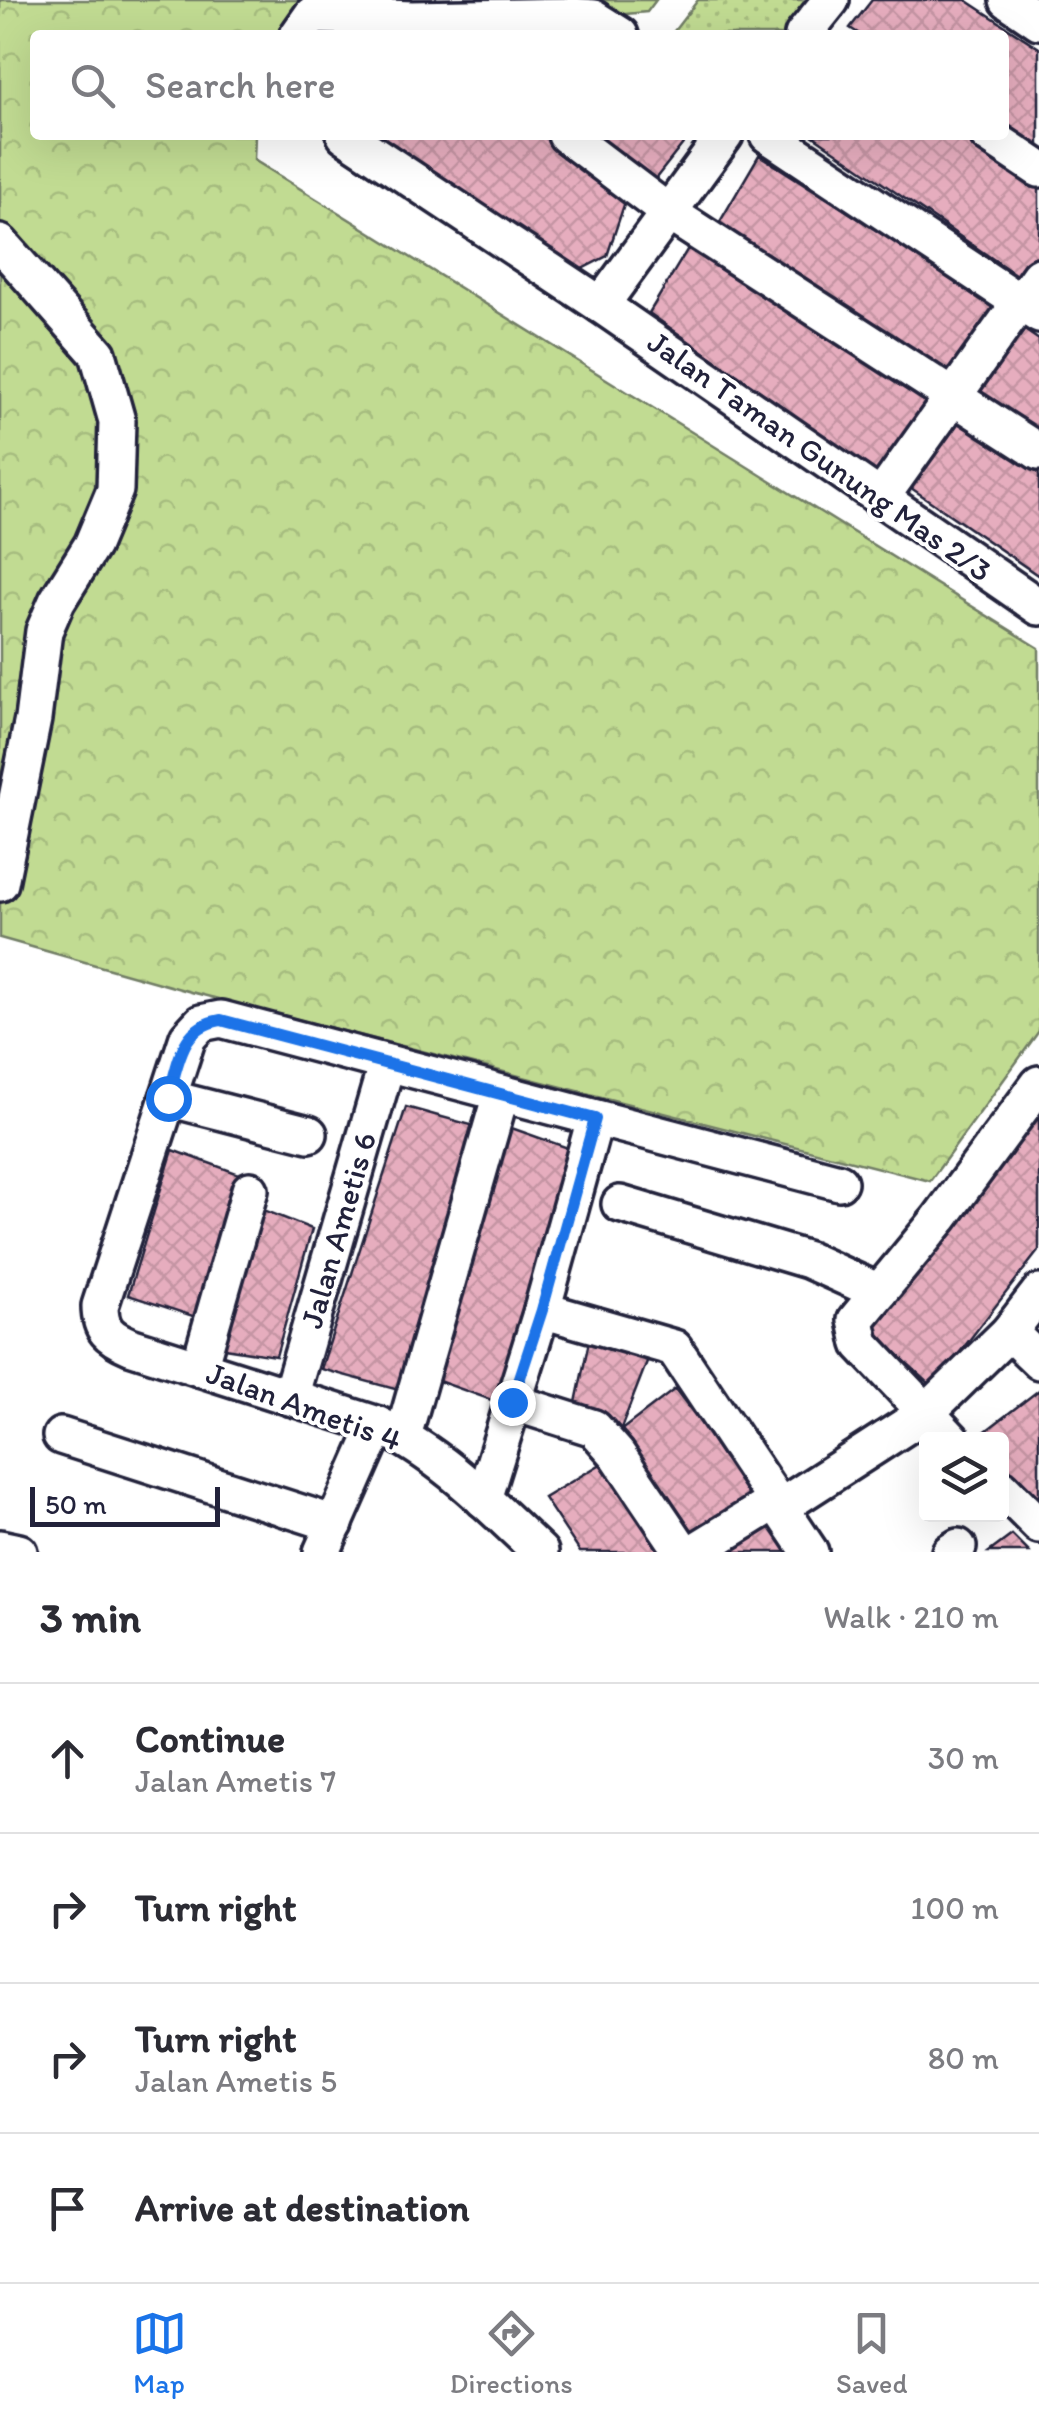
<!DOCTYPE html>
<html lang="en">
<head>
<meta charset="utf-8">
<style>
	body { margin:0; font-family:Itim,sans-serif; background:#f2f2f3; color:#2b2b33 }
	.controls { position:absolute; right:30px; bottom:30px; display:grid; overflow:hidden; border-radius:10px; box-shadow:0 10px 40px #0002 }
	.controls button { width:90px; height:90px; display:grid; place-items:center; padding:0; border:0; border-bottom:2px solid #e1e1e2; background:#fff; color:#2b2b33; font:50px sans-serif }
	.scale { position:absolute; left:30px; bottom:25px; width:190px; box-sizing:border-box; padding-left:10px; border:5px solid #22223b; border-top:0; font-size:28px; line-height:35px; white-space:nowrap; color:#22223b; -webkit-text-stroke:8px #fff; paint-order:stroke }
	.stop { position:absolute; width:30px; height:30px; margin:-22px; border:8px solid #1a73e8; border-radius:50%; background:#fff }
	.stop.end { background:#1a73e8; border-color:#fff; box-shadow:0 2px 10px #0008 }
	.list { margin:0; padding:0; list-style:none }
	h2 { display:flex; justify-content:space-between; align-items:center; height:130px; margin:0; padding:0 40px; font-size:42px }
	h2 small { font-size:32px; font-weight:400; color:#7c7c81 }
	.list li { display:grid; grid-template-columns:65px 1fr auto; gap:30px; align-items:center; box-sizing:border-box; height:150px; padding:0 40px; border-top:2px solid #e1e1e2 }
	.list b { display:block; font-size:38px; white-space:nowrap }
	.list p { margin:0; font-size:32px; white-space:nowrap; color:#7c7c81 }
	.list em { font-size:32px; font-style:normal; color:#7c7c81 }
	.icon { flex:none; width:55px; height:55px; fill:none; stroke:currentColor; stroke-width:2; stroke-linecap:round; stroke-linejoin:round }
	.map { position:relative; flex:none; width:1039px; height:1552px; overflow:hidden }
	.search { position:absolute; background:#fff; box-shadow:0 10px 40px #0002; left:30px; right:30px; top:30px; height:110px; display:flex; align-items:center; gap:25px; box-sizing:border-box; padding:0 35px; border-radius:10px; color:#7c7c81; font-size:38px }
	.sheet { height:730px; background:#fff }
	nav { display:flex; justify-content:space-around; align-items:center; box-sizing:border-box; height:140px; border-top:2px solid #e1e1e2; background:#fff; font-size:28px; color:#7c7c81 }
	nav a { display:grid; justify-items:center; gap:5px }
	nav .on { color:#1a73e8 }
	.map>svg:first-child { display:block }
	.grass { fill:url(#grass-dots); stroke:#727e66; stroke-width:2.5 }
	.forest { fill:url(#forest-crowns); stroke:#727e66; stroke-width:2.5 }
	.building { fill:url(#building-cross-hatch); stroke:#22223b; stroke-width:2.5 }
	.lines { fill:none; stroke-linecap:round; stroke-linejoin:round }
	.minor-casing { stroke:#22223b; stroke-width:42 }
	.minor { stroke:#fff; stroke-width:35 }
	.route { stroke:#1a73e8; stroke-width:12 }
	.labels { text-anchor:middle; stroke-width:8; stroke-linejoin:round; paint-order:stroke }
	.street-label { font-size:32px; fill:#22223b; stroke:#fff }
</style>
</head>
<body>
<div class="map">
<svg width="1039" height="1552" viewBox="0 0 1039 1552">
	<defs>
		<pattern id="grass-dots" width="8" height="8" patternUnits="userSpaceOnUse" patternTransform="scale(2.5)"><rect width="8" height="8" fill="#c1db92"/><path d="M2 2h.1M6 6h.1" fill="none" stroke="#a6bc7f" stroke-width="1.8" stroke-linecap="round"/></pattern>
		<pattern id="forest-crowns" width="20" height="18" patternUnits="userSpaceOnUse" patternTransform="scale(2.5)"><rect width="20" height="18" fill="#c1db92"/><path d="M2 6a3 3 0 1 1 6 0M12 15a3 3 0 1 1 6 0" fill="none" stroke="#a6bc7f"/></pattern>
		<pattern id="building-cross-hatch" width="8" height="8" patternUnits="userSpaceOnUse" patternTransform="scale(2.5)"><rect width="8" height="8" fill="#e6adbe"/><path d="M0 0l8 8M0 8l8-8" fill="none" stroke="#c595a4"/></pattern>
	</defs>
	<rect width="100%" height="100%" fill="#fff"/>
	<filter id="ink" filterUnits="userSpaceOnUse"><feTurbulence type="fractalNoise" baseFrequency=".01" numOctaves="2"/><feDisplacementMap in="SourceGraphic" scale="20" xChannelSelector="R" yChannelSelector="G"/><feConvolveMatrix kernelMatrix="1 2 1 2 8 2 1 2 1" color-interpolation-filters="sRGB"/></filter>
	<g filter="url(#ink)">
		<!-- grass -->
		<polygon class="grass" points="698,0 809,0 782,35 671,35"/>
		<!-- forest -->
		<polygon class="forest" points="0,0 656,0 647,12 397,35 35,35 35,135 255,135 254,160 1039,648 1039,1031 930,1181 191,992 0,938"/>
		<!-- building -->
		<g class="building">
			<polygon points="872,0 966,0 1039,48 1039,155 1004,131 1004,35 861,35 850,28"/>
			<polygon points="374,135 544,135 628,193 607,256 576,272"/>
			<polygon points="585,135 690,135 652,183"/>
			<polygon points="812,135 968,135 1039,181 1039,257 1025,281"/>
			<polygon points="759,155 1003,311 952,388 715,230"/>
			<polygon points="693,240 937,406 884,479 649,313"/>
			<polygon points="1020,327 1039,340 1039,444 973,403"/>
			<polygon points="960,420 1039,474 1039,576 911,488"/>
			<polygon points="1039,1099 1039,1250 933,1387 870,1329"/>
			<polygon points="406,1107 482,1128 406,1392 321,1369"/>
			<polygon points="503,1125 571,1149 500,1403 430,1378"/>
			<polygon points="173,1150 245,1176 202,1319 128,1295"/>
			<polygon points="256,1207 312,1229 276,1356 211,1346"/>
			<polygon points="589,1341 648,1359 620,1431 574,1412"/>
			<polygon points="675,1389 761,1502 698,1543 620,1431"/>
			<polygon points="1039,1390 1039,1509 1002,1473 1002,1440 974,1440"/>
			<polygon points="611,1458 673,1552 580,1552 544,1498"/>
			<polygon points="768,1517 789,1552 714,1552"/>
			<polygon points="1012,1535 1029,1552 989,1552"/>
		</g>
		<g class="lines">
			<defs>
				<g id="minor">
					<polyline points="1008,0 1039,21"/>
					<polyline points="298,35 312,15 412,19 571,16 593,18 620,35"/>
					<polyline points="803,35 831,0"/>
					<polyline points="345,135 601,305 1039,607"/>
					<polyline points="566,135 669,213 1039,452"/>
					<polyline points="768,135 1039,315"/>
					<polyline points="988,135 1039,169"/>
					<polyline points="0,243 98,354 117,421 115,490 92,545 57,601 44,631 33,719 0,883"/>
					<polyline points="601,305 725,135"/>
					<polyline points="880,499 1039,276"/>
					<polyline points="168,1098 309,1134"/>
					<polyline points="620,1204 808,1260 879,1292"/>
					<polyline points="542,1310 674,1348 810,1552"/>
					<polyline points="1009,1332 1039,1361"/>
					<polyline points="199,1368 250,1190"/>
					<polyline points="290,1397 387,1063"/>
					<polyline points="512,1402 594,1428 617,1454 683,1552"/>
					<polyline points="61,1436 335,1524"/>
					<polyline points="403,1436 501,1094"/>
					<polyline points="952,1440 861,1344 856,1320 940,1218 1039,1084"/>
					<polyline points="1002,1488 1039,1525"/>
					<polyline points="483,1499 542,1310 595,1119"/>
					<polyline points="782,1506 926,1413 1009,1332 1039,1293"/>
					<polyline points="0,1548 19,1552"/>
					<polyline points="322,1552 378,1425"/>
					<path d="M540,1552C491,1506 440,1453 378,1425L130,1346C109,1337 100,1330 100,1306L188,1037L201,1023L221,1019L839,1182"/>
					<polyline points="694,1552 778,1500"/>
					<polyline points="950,1552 958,1547"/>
				</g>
			</defs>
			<!-- minor casing -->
			<use href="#minor" class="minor-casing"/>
			<!-- minor -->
			<use href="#minor" class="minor"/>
		</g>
	</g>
	<g class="lines" filter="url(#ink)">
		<!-- route -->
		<path class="route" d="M168,1098C179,1063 180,1026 221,1020L595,1119L542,1310L512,1402"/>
	</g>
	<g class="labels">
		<!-- street labels -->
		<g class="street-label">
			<text transform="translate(820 456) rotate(35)" y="11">Jalan Taman Gunung Mas 2/3</text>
			<text transform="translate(338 1230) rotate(-74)" y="11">Jalan Ametis 6</text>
			<text transform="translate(304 1406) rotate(20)" y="11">Jalan Ametis 4</text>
		</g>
	</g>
</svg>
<div class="controls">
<button><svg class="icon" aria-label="layers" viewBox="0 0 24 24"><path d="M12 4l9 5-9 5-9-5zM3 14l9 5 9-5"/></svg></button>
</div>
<div class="scale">50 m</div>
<div class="stop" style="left:168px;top:1098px"></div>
<div class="stop end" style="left:512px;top:1402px"></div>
<div class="search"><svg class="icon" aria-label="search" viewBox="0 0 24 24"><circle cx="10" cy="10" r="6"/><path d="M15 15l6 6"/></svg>Search here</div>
</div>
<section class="sheet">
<h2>3 min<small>Walk · 210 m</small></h2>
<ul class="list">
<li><svg class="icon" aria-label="ahead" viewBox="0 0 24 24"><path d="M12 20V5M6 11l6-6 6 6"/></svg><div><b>Continue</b><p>Jalan Ametis 7</p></div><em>30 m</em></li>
<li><svg class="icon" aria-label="right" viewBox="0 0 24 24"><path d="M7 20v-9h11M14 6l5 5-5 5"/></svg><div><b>Turn right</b></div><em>100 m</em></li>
<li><svg class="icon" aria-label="right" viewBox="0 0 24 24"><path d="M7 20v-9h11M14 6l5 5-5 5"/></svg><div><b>Turn right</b><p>Jalan Ametis 5</p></div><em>80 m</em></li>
<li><svg class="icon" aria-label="arrive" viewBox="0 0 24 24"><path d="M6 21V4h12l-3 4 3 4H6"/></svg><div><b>Arrive at destination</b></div></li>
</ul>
</section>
<nav>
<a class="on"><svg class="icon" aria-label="map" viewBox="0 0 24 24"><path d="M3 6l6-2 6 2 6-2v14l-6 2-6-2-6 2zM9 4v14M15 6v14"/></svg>Map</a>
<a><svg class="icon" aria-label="directions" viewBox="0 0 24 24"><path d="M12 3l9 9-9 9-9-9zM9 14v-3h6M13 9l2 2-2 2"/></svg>Directions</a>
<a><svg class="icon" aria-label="saved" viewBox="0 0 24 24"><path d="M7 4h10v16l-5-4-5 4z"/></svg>Saved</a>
</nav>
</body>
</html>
